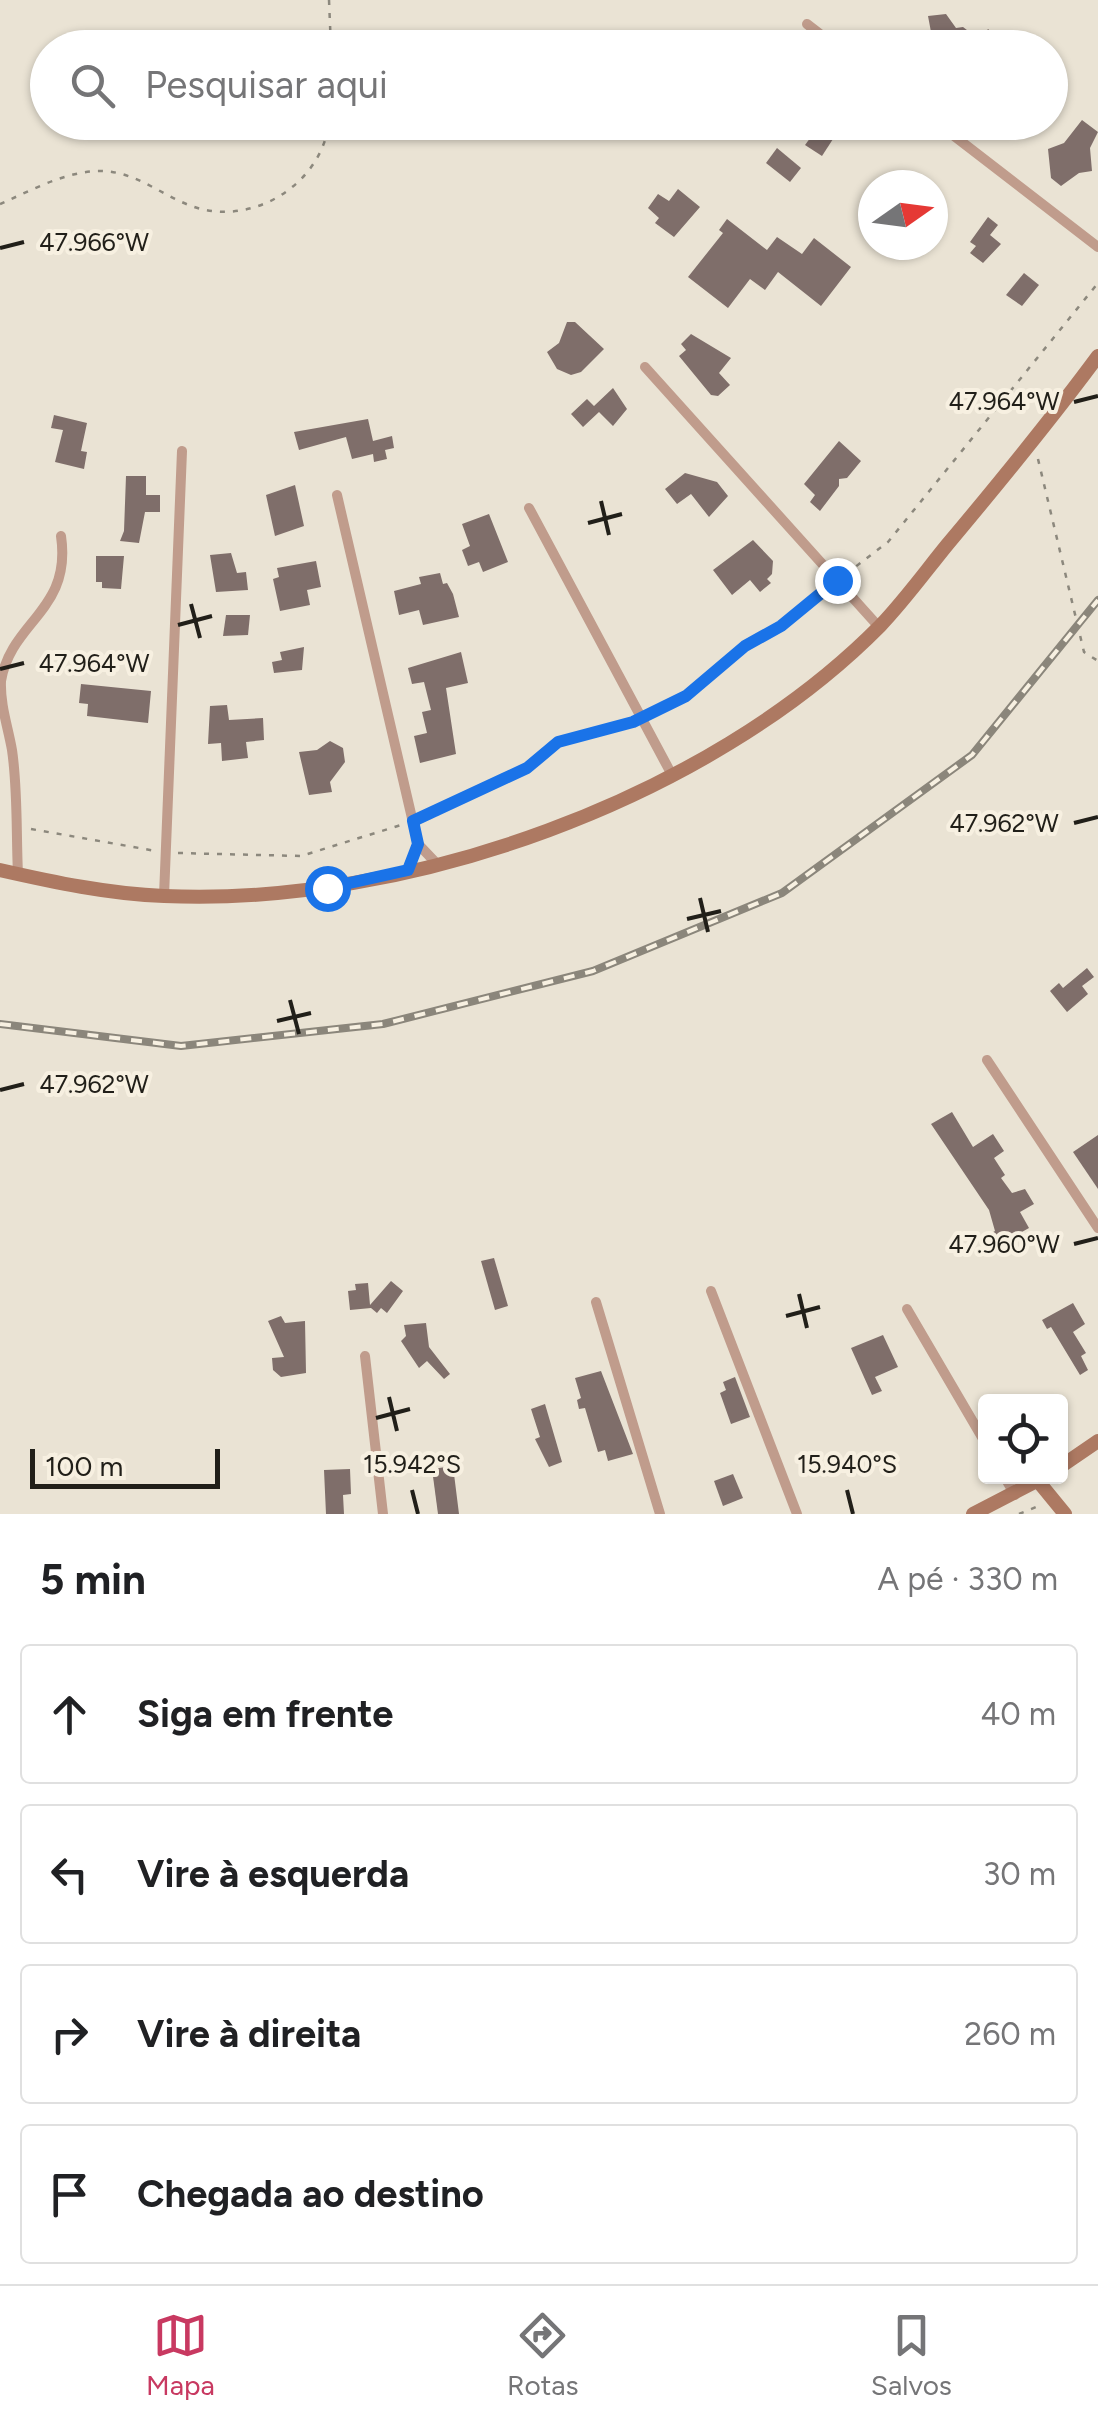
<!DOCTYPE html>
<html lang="pt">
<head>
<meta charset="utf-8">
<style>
	body { margin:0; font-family:Figtree,sans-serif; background:#f6f6f6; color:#202124 }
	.controls { position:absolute; right:30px; bottom:30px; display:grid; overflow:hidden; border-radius:10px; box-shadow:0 2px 8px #0004 }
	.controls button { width:90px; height:90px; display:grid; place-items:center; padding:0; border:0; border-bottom:2px solid #e0e0e0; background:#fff; color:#202124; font:50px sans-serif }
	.compass { position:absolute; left:858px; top:170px; width:90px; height:90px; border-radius:50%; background:#fff; box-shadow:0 2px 8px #0004; rotate:76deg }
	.scale { position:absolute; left:30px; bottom:25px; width:190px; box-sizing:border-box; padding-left:10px; border:5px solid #211f19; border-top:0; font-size:28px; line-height:35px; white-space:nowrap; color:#211f19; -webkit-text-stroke:8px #f7f0e1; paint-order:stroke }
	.stop { position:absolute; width:30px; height:30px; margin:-22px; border:8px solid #1a73e8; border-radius:50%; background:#fff }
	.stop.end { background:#1a73e8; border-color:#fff; box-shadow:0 2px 10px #0008 }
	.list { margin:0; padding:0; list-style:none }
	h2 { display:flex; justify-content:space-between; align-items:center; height:130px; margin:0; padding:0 40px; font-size:42px }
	h2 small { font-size:32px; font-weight:400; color:#757577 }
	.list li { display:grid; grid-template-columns:65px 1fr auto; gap:30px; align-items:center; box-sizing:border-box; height:140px; margin:0 20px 20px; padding:0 20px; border:2px solid #e0e0e0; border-radius:10px }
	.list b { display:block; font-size:38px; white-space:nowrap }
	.list em { font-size:32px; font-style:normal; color:#757577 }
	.icon { flex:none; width:55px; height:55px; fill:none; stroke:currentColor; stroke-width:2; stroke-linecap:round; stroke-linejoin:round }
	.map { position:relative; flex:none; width:1098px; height:1514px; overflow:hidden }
	.search { position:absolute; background:#fff; box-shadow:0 2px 8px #0004; left:30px; right:30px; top:30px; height:110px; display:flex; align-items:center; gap:25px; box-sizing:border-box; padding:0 35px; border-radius:55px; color:#757577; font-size:38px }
	.sheet { height:770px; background:#fff }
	nav { display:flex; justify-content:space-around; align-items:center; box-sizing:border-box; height:140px; border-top:2px solid #e0e0e0; background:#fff; font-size:28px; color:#757577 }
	nav a { display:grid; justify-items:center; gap:5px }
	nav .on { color:#c83961 }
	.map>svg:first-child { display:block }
	.building { fill:#7f6e6a }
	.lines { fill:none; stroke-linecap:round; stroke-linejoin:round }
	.path { stroke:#8c887d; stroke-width:2.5; stroke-dasharray:5 8; stroke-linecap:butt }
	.street { stroke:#c09c8c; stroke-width:10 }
	.secondary { stroke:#ad7962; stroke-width:14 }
	.rail-casing { stroke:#8b867b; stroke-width:8 }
	.rail { stroke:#f7f0e1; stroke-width:4; stroke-dasharray:11; stroke-linecap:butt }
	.route { stroke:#1a73e8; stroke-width:12 }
	.ticks { fill:none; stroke:#211f19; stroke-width:4 }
	.ticks-label { font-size:25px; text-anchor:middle; fill:#211f19; stroke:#f7f0e1; stroke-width:8; stroke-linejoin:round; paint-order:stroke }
</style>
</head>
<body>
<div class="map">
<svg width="1098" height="1514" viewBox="0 0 1098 1514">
	<rect width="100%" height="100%" fill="#eae3d4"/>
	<!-- building -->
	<g class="building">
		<polygon points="946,14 956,28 963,27 980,40 988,29 999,38 990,48 934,48 928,16"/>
		<polygon points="1082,120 1098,132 1090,148 1092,171 1079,173 1061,186 1051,178 1048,149 1064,143"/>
		<polygon points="822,122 844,122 822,156 805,145"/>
		<polygon points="777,148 801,168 790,182 766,163"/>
		<polygon points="678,189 700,207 674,237 655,223 659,218 648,208 658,194 669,201"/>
		<polygon points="988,217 998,225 990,235 1001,244 983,263 970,253 976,246 970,242"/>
		<polygon points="727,219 767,250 777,237 802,254 814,238 851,267 821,306 778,272 765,290 750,279 728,308 688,277 723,233 719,230"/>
		<polygon points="1024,273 1039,285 1022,306 1006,295"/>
		<polygon points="567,322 575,322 604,349 581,372 571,375 557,369 547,352 559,343"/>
		<polygon points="691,334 731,358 719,373 730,385 718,396 711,395 679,356 686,350 681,344"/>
		<polygon points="613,388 627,409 613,426 599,412 583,427 571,414 587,399 594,406"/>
		<polygon points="54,415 87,423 81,451 87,452 84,469 55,462 63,430 51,428"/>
		<polygon points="368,419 373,441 392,436 394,448 385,450 387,459 374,462 373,454 352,459 346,437 299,450 294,432"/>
		<polygon points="839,441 861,461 847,478 839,479 839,486 820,511 810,502 815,495 804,484"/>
		<polygon points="685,473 717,482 728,496 709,517 691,494 677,504 665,489"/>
		<polygon points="126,476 146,476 146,495 160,495 160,512 145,512 139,543 120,541 124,531"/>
		<polygon points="295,485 304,526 275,536 266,495"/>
		<polygon points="489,514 508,562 483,572 479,562 468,566 462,550 470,546 462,524"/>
		<polygon points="753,540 773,561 772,574 767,579 771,583 760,592 750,580 732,595 713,570"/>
		<polygon points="231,553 237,573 246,572 248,590 216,592 210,555"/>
		<polygon points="96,556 124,556 121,589 102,588 102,582 96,582"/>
		<polygon points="316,561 321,587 307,590 310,605 280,611 273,579 279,577 277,568"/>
		<polygon points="440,573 443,584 447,583 453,594 459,617 423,625 419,610 399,615 394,591 421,584 419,577"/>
		<polygon points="226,615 250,615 248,635 223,636"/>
		<polygon points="304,647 302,670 274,673 272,662 282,660 280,652"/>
		<polygon points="461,652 468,683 446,688 456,754 420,763 414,736 427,733 422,712 431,710 424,682 412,684 408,668"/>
		<polygon points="81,684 151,691 148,723 87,716 88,704 79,703"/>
		<polygon points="227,705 229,720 263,718 264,740 246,742 248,758 222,761 221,743 208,744 210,706"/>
		<polygon points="330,741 343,748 345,762 330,782 332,792 309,795 299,752 317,750"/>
		<polygon points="1087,968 1094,977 1082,986 1088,994 1067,1012 1050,991 1059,983 1063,988"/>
		<polygon points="952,1112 973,1147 993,1134 1004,1151 994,1158 1005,1175 1001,1178 1012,1193 1025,1189 1034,1204 1020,1212 1029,1228 995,1247 988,1235 995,1231 989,1210 931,1124"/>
		<polygon points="1098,1135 1098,1189 1073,1152"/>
		<polygon points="494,1258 508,1306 495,1310 481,1261"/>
		<polygon points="391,1281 403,1291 387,1313 381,1308 377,1313 371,1308 350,1310 348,1291 356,1290 355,1284 368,1283 370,1305"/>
		<polygon points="1073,1303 1085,1324 1073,1332 1086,1353 1081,1356 1088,1370 1080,1375 1051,1327 1047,1329 1042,1320"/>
		<polygon points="281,1316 285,1323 305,1321 306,1373 281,1377 273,1370 272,1358 284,1357 268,1321"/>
		<polygon points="426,1323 429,1347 450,1374 444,1379 427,1361 419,1368 401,1341 406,1336 404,1325"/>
		<polygon points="883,1335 898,1367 875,1377 882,1391 872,1395 851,1348"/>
		<polygon points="601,1371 633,1454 608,1461 605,1450 598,1452 585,1408 579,1409 577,1400 581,1398 575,1378"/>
		<polygon points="735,1377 750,1417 731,1424 720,1393 726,1390 723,1382"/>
		<polygon points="545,1404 562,1462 549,1467 535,1439 540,1437 531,1409"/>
		<polygon points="446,1467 454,1474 459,1514 438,1514 432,1469"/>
		<polygon points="350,1469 351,1494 343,1495 344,1514 326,1514 324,1470"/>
		<polygon points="733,1474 743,1498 723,1506 714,1481"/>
	</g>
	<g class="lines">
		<!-- path -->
		<g class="path">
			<polyline points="329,0 331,48"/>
			<path d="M0,204C30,191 62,173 96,171C141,169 170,206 212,211C268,218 323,176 329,122"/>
			<polyline points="1038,459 1084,652 1098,661"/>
			<polyline points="846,574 888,542 1098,283"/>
			<path d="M652,713C688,696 712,671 743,648C771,627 801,610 828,588"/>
			<polyline points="422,817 527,768 558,742 631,723"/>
			<polyline points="31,829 156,851"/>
			<polyline points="178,853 301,856 401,825"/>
			<polyline points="1019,1514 1041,1505"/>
		</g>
		<!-- street -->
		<g class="street">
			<polyline points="807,24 838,48"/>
			<polyline points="936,122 1098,247"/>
			<polyline points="645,367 879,627"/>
			<polyline points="337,495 418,844 437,864"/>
			<polyline points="529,508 672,775"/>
			<polyline points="407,871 418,844"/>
			<path d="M18,874C16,833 18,791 12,750C8,727 0,705 1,681C11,621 72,611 61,536"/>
			<polyline points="164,896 182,451"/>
			<polyline points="987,1060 1098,1228"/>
			<polyline points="711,1291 797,1514"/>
			<polyline points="596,1302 660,1514"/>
			<polyline points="907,1309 986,1444"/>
			<polyline points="365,1356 383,1514"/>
			<polyline points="1004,1476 1015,1495"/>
		</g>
		<!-- secondary -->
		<g class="secondary">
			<path d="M0,870C53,882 109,894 164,896C406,907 708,800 880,626C904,601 925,572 947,545C999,483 1050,421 1098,356"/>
			<polyline points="1060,1467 1098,1441"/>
			<polyline points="1038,1481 1065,1514"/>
			<polyline points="973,1514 1046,1476"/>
		</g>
		<defs>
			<polyline id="rail" points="0,1024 181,1046 383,1024 593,971 782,893 972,755 1098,600"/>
		</defs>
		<!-- rail casing -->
		<use href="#rail" class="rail-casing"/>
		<!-- rail -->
		<use href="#rail" class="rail"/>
	</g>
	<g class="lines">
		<!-- route -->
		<polyline class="route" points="327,888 408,870 418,844 413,821 527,768 558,742 633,722 686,696 745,646 781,626 837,580"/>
	</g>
	<!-- ticks -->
	<path class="ticks" d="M0,248L24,242M1074,402L1098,396M601,501L609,535M588,523L622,514M191,604L200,638M178,625L212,616M0,669L24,663M1074,823L1098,817M700,898L708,932M687,919L721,911M290,1000L299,1034M277,1021L311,1013M0,1090L24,1084M1074,1244L1098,1238M799,1294L807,1328M786,1316L820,1307M389,1397L397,1431M376,1418L410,1409M412,1490L418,1514M847,1490L853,1514"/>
	<g class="ticks-label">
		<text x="94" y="251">47.966°W</text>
		<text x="1004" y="410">47.964°W</text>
		<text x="94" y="672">47.964°W</text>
		<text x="1004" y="832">47.962°W</text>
		<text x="94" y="1093">47.962°W</text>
		<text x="1004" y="1253">47.960°W</text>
		<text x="412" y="1473">15.942°S</text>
		<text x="847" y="1473">15.940°S</text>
	</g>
</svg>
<div class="controls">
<button><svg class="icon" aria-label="locate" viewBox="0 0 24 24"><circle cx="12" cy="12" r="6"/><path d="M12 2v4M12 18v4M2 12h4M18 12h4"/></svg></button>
</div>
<svg class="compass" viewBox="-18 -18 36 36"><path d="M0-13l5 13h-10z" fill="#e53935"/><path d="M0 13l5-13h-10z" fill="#757577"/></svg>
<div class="scale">100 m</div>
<div class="stop" style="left:327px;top:888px"></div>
<div class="stop end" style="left:837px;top:580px"></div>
<div class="search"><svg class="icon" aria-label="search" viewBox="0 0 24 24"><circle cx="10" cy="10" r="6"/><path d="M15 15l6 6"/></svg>Pesquisar aqui</div>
</div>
<section class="sheet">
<h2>5 min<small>A pé · 330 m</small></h2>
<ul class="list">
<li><svg class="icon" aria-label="ahead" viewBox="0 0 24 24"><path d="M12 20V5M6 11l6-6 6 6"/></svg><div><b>Siga em frente</b></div><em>40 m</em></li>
<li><svg class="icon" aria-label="left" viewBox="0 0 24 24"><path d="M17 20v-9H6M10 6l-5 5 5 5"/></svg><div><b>Vire à esquerda</b></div><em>30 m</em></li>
<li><svg class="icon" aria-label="right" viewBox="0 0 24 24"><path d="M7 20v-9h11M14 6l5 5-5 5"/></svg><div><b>Vire à direita</b></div><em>260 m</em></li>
<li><svg class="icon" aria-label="arrive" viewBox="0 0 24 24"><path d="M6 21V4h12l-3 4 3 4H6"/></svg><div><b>Chegada ao destino</b></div></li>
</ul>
</section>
<nav>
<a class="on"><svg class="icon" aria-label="map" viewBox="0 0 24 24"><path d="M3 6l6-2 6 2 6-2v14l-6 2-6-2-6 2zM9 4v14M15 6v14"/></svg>Mapa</a>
<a><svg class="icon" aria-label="directions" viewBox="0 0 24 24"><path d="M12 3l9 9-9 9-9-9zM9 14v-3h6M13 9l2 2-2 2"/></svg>Rotas</a>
<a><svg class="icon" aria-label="saved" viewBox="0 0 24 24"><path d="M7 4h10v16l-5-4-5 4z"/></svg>Salvos</a>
</nav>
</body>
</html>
